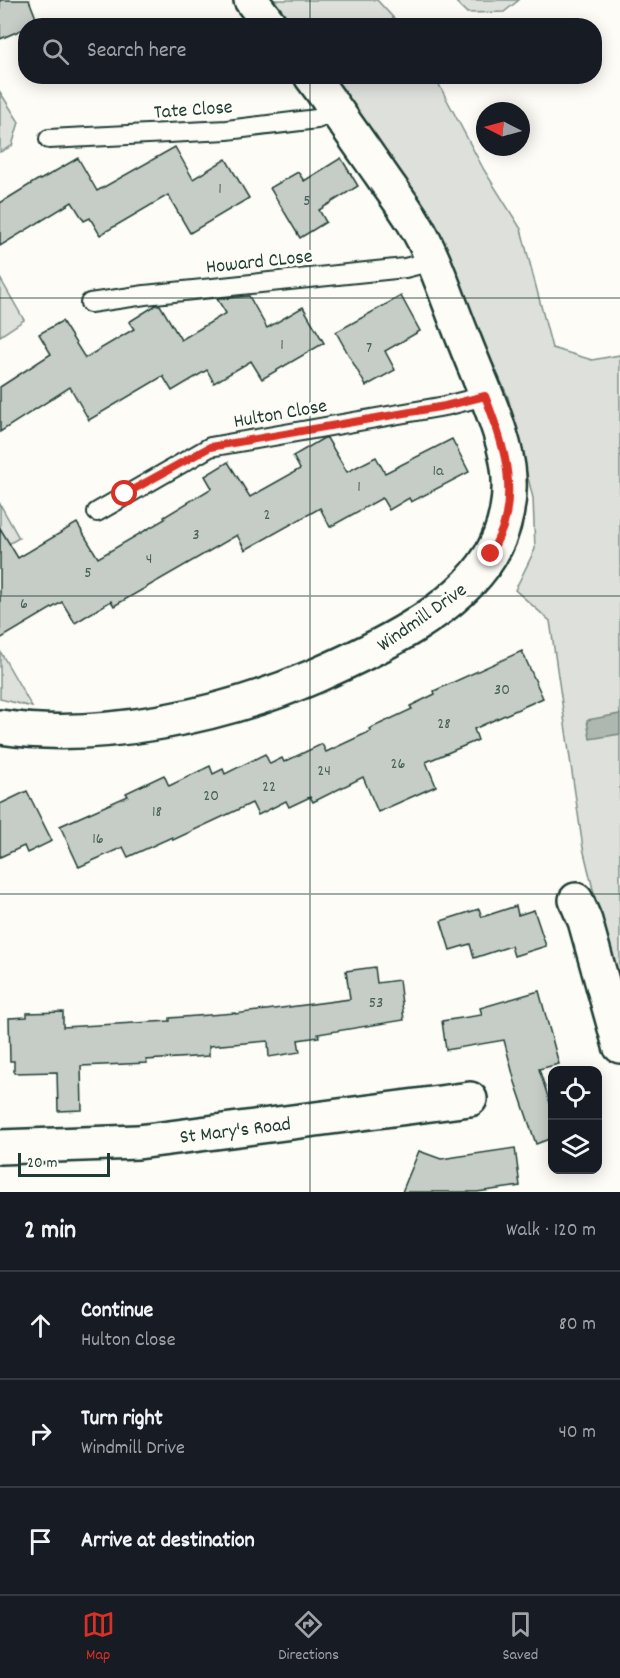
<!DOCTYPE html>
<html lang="en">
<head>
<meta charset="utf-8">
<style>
	body { margin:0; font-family:Dekko,sans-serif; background:#20242c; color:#f1f3f6 }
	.controls { position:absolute; right:18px; bottom:18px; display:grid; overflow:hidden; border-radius:12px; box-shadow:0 3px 15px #0003 }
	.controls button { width:54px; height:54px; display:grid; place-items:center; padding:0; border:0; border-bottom:2px solid #363941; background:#171b24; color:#f1f3f6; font:30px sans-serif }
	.compass { position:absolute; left:476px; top:102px; width:54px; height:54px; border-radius:50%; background:#171b24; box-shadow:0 3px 15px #0003; rotate:276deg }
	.scale { position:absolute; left:18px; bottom:15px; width:92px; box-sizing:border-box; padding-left:6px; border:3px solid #1f3d34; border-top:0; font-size:16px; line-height:21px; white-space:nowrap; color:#1f3d34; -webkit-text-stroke:4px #fdfcf7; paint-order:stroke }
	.stop { position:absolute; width:18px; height:18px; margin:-14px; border:4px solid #d93025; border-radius:50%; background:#fff }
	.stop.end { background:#d93025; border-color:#fff; box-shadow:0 2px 6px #0008 }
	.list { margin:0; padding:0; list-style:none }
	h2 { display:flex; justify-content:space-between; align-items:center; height:78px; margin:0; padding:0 24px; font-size:26px }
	h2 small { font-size:20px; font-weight:400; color:#9ea1a6 }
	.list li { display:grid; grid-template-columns:39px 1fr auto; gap:18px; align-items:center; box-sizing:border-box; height:108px; padding:0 24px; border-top:2px solid #363941 }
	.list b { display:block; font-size:22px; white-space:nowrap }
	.list p { margin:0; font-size:20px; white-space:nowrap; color:#9ea1a6 }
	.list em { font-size:20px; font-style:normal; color:#9ea1a6 }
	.icon { flex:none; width:33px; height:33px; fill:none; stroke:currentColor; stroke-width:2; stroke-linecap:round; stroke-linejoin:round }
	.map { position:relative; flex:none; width:620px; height:1192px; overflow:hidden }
	.search { position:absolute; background:#171b24; box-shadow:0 3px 15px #0003; left:18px; right:18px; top:18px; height:66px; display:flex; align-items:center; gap:15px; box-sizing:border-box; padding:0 21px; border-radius:24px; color:#9ea1a6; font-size:22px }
	.sheet { height:402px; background:#171b24 }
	nav { display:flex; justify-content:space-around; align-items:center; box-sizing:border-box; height:84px; border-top:2px solid #363941; background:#171b24; font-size:16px; color:#9ea1a6 }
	nav a { display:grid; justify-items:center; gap:3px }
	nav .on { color:#d93025 }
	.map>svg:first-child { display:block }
	.green { fill:#dde0db; stroke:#7e8e88; stroke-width:1.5 }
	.water { fill:#aeb8b1; stroke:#75877f; stroke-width:1.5 }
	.building { fill:#c6cdc7; stroke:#1f3d34; stroke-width:1.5 }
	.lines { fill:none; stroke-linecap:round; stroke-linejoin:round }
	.lane-casing { stroke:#1f3d34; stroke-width:22 }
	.street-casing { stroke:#1f3d34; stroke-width:38 }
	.lane { stroke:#fdfcf7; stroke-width:18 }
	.street { stroke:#fdfcf7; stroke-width:33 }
	.route { stroke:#d93025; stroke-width:8 }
	.grid { fill:none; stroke:#1f3d34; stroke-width:1.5; stroke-opacity:0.55 }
	.labels { text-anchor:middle; stroke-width:6; stroke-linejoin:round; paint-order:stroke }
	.number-label { font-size:16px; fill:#496159 }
	.street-label { font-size:20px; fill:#1f3d34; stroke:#fdfcf7 }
</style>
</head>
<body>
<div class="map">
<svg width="620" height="1192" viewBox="0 0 620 1192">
	<rect width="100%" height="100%" fill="#fdfcf7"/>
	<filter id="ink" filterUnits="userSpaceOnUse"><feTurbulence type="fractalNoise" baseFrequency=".0167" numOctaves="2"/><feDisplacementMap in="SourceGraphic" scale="12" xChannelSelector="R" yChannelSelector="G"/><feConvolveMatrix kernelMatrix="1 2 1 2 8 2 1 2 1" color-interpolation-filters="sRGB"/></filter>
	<g filter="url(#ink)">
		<!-- green -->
		<g class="green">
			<polygon points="272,0 377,0 400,25 290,25"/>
			<polygon points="454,0 519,0 504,12 467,13"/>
			<polygon points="327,77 435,77 484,170 521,229 552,348 592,360 620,355 620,1001 583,848 550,621 515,590 535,549 533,498 508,397 454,277"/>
			<polygon points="0,92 19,122 12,146 0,152"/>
			<polygon points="0,278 24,320 0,336"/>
			<polygon points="0,504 19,538 0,549"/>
			<polygon points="0,651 32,707 0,699"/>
		</g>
		<!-- water -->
		<polygon class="water" points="620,714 620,734 590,739 587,720"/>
		<!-- building -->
		<g class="building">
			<polygon points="0,0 29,0 38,23 32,26 26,26 26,28 0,39"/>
			<polygon points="175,147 193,179 226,159 249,198 190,233 168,195 100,235 90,218 84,221 72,202 0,246 0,203 39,179 40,180 78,158 97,191"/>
			<polygon points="341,158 358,186 319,210 326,222 300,238 270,188 298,172 304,181"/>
			<polygon points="249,296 267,328 303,307 324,343 262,379 251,361 214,383 207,370 172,391 163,376 89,420 70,387 0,432 0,387 51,354 39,334 62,321 85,358 134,329 129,322 156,305 160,305 181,340 226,313 217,299"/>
			<polygon points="401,296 420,331 385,351 395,370 366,386 336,332"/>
			<polygon points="324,438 327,438 347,472 376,457 385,473 452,439 469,472 411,502 409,498 389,510 382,498 330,527 320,508 245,550 237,535 114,606 111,601 75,623 62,602 0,639 0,528 18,558 77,523 98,558 165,519 164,517 212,488 205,476 228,462 250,497 300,469 293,456"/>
			<polygon points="522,651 543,698 474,729 478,740 426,762 436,786 378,812 363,777 313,802 310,797 289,807 286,801 258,815 252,803 173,840 172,837 128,857 123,847 79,867 60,826 128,796 126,793 164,775 169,786 210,766 213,774 223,769 225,774 265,754 270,764 282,758 284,762 322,744 326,752 371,731 369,729 412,709 410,706 435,694 434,691"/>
			<polygon points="27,791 52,841 27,853 24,846 0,857 0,804"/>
			<polygon points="516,906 518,915 534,910 546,946 514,956 511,946 474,958 470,944 450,950 441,921 479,909 482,917"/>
			<polygon points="375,967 377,983 399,980 404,1020 318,1034 319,1037 298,1040 300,1052 269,1057 268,1041 209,1046 209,1056 146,1060 147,1063 81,1066 82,1110 58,1111 57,1072 14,1073 14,1061 10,1061 9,1018 27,1017 27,1013 63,1012 63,1027 170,1021 170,1018 235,1013 235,1014 350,999 346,971"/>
			<polygon points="539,991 559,1064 539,1069 552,1109 552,1138 536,1144 515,1082 504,1040 446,1050 442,1021 482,1015 480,1008"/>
			<polygon points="515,1148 520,1186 477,1192 402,1192 419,1151 441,1159"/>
		</g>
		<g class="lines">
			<defs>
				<g id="lane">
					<polyline points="49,139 227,130 317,119 337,110"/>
					<polyline points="90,303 145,295 405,268 433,261"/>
					<polyline points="97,512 210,447 445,406 485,396"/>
				</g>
				<g id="street">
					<polyline points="251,0 271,26"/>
					<path d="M0,727C100,742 223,716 315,676C374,650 456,612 490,556C506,530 512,497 508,467C502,425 477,375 462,335C447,298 434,255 413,221C403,205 391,189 380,173C357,140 335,108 311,76"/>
					<polyline points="576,900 585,921 620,1046"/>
					<polyline points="0,1147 138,1142 470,1099"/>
				</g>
			</defs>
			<!-- lane casing -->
			<use href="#lane" class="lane-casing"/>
			<!-- street casing -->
			<use href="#street" class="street-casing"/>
			<!-- lane -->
			<use href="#lane" class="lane"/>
			<!-- street -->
			<use href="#street" class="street"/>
		</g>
	</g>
	<g class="lines" filter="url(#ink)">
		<!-- route -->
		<path class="route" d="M125,494L210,447L445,406L485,396C501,437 516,479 504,524C501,534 495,544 491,554"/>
	</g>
	<!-- grid -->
	<path class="grid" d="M310,0V26M310,76V1192M0,298H620M0,596H620M0,894H620"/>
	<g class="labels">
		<!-- number labels -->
		<g class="number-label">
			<text x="220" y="193">1</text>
			<text x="307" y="205">5</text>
			<text x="282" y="349">1</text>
			<text x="369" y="352">7</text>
			<text x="438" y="475">1a</text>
			<text x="359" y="491">1</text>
			<text x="267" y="519">2</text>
			<text x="196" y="539">3</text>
			<text x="149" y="563">4</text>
			<text x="88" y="577">5</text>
			<text x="24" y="608">6</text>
			<text x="502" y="694">30</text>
			<text x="444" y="728">28</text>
			<text x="398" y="768">26</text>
			<text x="324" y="775">24</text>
			<text x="269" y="791">22</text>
			<text x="211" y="800">20</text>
			<text x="157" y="816">18</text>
			<text x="98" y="843">16</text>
			<text x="376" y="1007">53</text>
		</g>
		<!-- street labels -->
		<g class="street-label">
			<text transform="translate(193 108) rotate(-4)" y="7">Tate Close</text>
			<text transform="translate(259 260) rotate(-6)" y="7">Howard CLose</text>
			<text transform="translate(280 412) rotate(-10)" y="7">Hulton Close</text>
			<text transform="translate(421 616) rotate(-35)" y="7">Windmill Drive</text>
			<text transform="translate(235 1129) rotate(-7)" y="7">St Mary's Road</text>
		</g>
	</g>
</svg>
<div class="controls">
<button><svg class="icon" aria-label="locate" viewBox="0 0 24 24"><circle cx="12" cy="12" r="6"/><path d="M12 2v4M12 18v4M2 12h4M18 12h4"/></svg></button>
<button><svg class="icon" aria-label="layers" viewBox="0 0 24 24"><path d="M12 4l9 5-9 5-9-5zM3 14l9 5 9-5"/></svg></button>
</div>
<svg class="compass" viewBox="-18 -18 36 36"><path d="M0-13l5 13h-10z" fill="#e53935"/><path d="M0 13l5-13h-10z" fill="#9ea1a6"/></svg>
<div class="scale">20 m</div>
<div class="stop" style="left:125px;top:494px"></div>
<div class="stop end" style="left:491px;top:554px"></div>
<div class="search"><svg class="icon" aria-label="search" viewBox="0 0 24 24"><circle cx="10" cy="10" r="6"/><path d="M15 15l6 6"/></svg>Search here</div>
</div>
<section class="sheet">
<h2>2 min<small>Walk · 120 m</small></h2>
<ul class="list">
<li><svg class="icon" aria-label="ahead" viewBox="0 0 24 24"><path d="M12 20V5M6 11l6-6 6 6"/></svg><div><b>Continue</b><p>Hulton Close</p></div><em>80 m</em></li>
<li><svg class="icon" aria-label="right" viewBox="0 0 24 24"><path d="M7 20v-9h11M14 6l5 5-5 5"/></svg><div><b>Turn right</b><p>Windmill Drive</p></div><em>40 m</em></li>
<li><svg class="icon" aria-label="arrive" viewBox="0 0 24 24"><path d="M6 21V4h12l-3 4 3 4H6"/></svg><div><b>Arrive at destination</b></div></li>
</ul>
</section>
<nav>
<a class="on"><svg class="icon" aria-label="map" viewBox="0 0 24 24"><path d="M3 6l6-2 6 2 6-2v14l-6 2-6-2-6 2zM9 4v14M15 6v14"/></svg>Map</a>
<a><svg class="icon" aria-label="directions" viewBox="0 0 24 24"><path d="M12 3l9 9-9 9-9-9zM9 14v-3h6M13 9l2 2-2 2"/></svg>Directions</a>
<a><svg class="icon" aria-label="saved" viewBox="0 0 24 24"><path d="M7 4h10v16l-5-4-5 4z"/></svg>Saved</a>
</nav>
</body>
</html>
